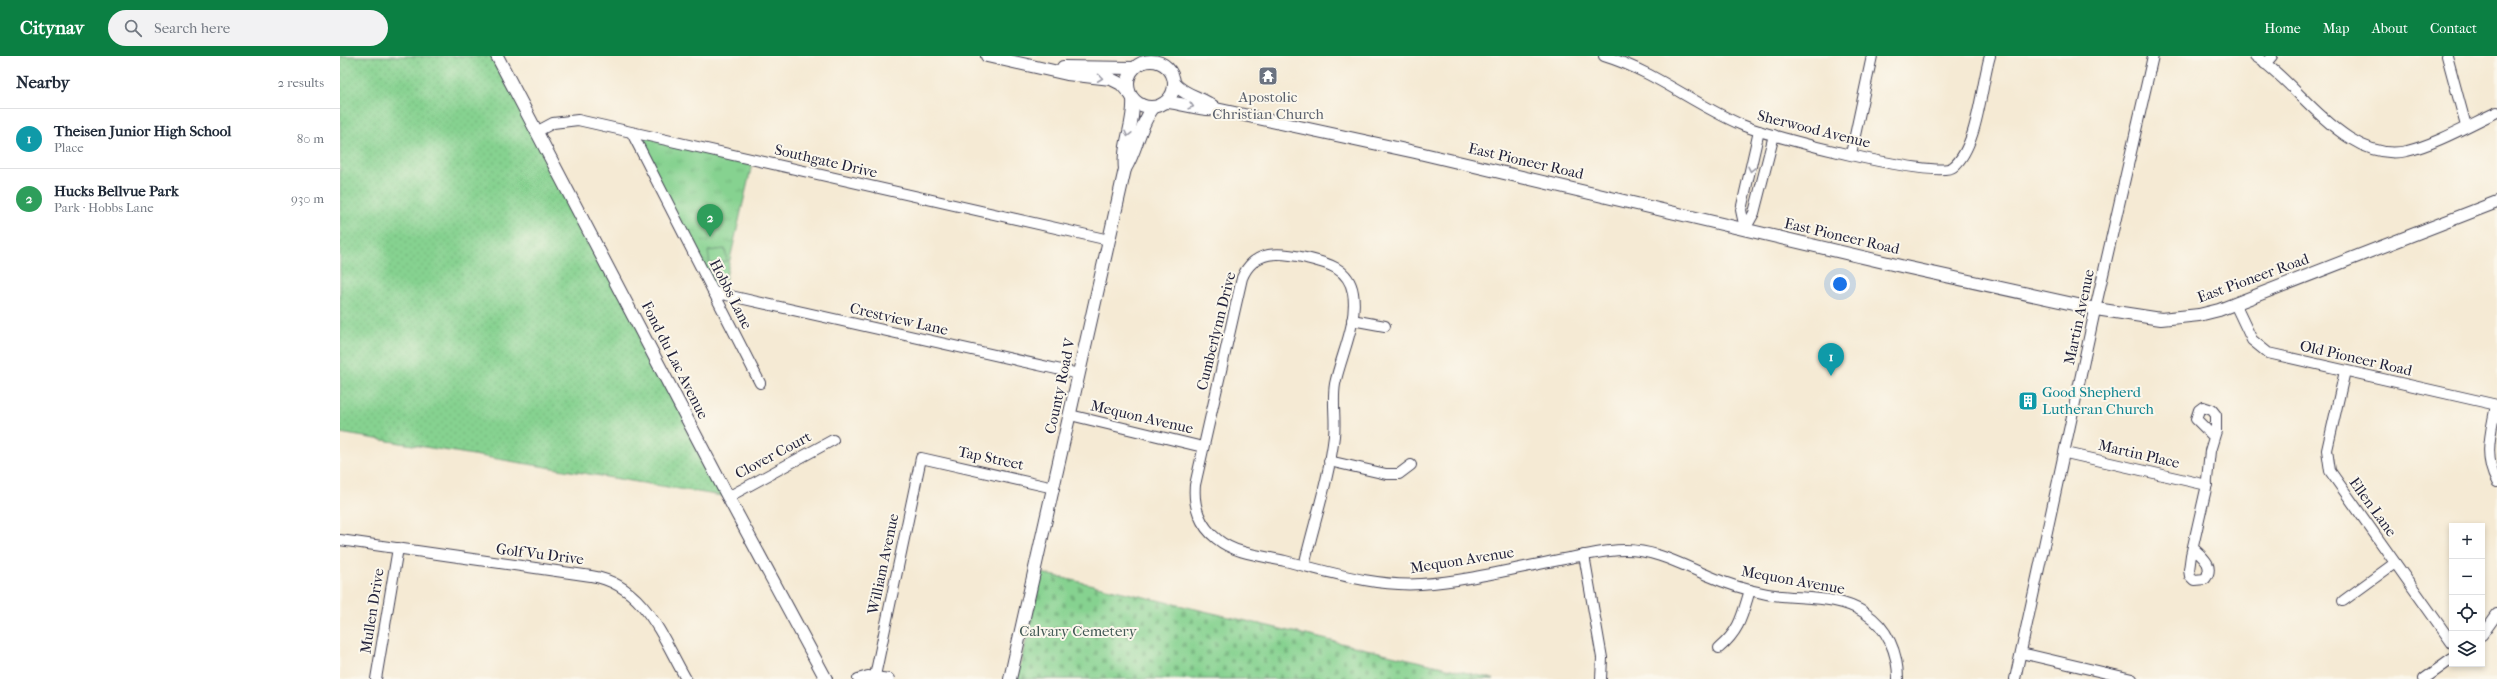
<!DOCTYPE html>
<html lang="en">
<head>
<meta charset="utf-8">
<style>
	body { margin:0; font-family:"IM FELL French Canon",serif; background:#f2f2f3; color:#1f2937 }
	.controls { position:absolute; right:12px; bottom:12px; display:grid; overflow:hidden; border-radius:0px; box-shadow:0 2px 6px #0003 }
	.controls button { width:36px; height:36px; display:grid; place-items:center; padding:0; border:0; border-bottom:1px solid #e0e1e3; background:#fff; color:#1f2937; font:20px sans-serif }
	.you { position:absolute; left:1500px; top:228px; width:14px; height:14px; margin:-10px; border:3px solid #fff; border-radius:50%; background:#1a73e8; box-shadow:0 0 0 6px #1a73e833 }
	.badge { display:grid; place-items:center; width:26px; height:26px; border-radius:50%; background:#0b8043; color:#fff; font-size:13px; font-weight:700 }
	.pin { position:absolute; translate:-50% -33px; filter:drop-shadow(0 1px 2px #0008) }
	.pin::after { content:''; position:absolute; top:21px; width:14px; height:12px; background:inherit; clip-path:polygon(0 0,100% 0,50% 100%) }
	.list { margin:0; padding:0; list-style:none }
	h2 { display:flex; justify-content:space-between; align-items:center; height:52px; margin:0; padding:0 16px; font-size:17px }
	h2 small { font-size:13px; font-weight:400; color:#747a83 }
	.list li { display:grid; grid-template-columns:26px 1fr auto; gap:12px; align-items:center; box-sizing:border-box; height:60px; padding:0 16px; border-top:1px solid #e0e1e3 }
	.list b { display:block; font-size:15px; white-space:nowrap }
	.list p { margin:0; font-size:13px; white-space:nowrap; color:#747a83 }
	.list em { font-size:13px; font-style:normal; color:#747a83 }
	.icon { flex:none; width:22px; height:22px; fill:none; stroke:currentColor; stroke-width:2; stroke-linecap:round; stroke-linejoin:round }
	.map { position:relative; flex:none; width:2157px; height:623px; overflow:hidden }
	header { display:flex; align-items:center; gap:24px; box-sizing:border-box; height:56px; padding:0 20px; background:#0b8043; color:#fff }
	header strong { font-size:19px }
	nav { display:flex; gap:22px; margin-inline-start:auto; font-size:14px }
	.search { width:280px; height:36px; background:#f2f2f3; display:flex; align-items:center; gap:10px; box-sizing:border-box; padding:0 14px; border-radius:22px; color:#747a83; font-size:15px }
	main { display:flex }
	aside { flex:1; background:#fff }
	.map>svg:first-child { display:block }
	.grass { fill:url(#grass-dots); stroke:#547a66 }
	.cemetery { fill:url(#cemetery-stones); stroke:#547a66 }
	.park { fill:url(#park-tufts); stroke:#547a66 }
	.pitch { fill:#86d290; stroke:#547a66 }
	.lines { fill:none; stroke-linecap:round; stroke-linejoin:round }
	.minor-casing { stroke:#424052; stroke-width:12 }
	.major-casing { stroke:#424052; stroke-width:14 }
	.minor { stroke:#fff; stroke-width:10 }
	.major { stroke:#fff; stroke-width:12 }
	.oneway { stroke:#9c9ca7 }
	.labels { text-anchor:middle; stroke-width:4; stroke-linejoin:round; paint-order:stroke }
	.worship-label { font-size:15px; fill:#5b616d; stroke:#fbf7ec }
	.street-label { font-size:15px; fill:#22223b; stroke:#fbf7ec }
	.culture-label { font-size:15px; fill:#0d838f; stroke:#fbf7ec; text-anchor:start }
	.park-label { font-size:15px; fill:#405754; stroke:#fbf7ec }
</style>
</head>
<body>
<header>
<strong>Citynav</strong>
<div class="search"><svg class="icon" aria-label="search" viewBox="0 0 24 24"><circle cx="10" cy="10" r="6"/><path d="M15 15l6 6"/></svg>Search here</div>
<nav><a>Home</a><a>Map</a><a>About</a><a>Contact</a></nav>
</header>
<main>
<aside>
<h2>Nearby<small>2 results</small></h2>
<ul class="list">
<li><span class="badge" style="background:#0f9aa8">1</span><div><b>Theisen Junior High School</b><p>Place</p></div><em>80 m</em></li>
<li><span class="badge" style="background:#2e9e5b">2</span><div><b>Hucks Bellvue Park</b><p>Park · Hobbs Lane</p></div><em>930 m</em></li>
</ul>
</aside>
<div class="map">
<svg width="2157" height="623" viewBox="0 0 2157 623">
	<defs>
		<pattern id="grass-dots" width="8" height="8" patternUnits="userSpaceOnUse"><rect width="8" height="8" fill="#86d290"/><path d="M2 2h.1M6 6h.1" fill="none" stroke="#73b47d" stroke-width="1.8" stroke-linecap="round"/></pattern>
		<pattern id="cemetery-stones" width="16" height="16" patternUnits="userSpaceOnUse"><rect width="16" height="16" fill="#86d290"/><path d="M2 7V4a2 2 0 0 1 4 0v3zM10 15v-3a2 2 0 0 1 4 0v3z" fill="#73b47d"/></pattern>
		<pattern id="park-tufts" width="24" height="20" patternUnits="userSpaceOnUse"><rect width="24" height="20" fill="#86d290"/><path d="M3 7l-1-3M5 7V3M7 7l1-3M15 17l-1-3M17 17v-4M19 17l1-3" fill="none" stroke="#73b47d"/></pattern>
	</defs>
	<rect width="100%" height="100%" fill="#fbf7ec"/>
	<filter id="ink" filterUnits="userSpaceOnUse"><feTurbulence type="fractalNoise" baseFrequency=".025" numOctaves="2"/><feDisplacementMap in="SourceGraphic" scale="8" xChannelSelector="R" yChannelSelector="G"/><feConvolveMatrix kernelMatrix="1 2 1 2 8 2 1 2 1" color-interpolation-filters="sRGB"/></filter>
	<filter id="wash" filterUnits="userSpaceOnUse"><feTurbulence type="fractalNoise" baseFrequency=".012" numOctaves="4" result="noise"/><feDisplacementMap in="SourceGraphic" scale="16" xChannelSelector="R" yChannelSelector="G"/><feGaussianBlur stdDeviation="0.9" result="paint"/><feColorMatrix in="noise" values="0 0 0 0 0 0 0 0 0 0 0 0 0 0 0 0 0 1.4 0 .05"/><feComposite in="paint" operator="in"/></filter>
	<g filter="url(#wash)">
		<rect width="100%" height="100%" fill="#f5ead4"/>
		<!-- grass -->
		<polygon class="grass" points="0,0 157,0 388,441 0,377"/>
		<!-- cemetery -->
		<polygon class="cemetery" points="702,517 1154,623 677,623"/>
		<!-- park -->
		<polygon class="park" points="292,77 413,104 382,238 373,236"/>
		<!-- pitch -->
		<polygon class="pitch" points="385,193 387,205 370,208 368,195"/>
	</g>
	<g filter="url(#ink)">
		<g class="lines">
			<defs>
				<g id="minor">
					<path d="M1264,0C1316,16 1353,48 1402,69C1427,80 1596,124 1613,111C1638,91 1641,29 1650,0"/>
					<path d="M1915,0C1961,29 2005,108 2067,95C2096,88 2129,69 2157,56"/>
					<polyline points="2107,0 2126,70"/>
					<polyline points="1925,8 1932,0"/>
					<polyline points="198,75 213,67 238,64 769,184"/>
					<polyline points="292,77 420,327"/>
					<polyline points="1511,98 1532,0"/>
					<polyline points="1405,173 1401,154 1419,75"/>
					<polyline points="1405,173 1414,157 1434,79"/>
					<polyline points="373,236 739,318"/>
					<polyline points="1895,248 1912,284 1928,297 2157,349"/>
					<polyline points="1012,264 1045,270"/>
					<polyline points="2005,315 1987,394 1990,415 2112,587"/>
					<path d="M2156,349C2151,377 2143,400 2157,426"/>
					<polyline points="730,359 863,391"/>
					<polyline points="1726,397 1867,429"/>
					<polyline points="989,405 1046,418 1059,418 1071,409"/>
					<polyline points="388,441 493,384"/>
					<path d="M0,484L251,520C304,528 322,581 346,623"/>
					<path d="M1853,492C1863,501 1875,510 1865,523L1854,524L1850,520L1849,514L1851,499L1866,433L1870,395L1876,375V359L1872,354L1863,351L1859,354L1856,363L1873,380"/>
					<polyline points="1244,499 1262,602 1261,623"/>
					<path d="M964,510C974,467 989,423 994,380C996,362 992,346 995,328C1001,299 1018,267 1013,237C1009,212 987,207 966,202C940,196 914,193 902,222L855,429C853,450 860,470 877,483C895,498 923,500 945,505C990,516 1035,531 1081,528C1129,525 1181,511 1229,502C1247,499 1266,494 1285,494C1316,494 1340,508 1369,520C1387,528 1407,534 1427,538C1459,544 1497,538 1525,557C1548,572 1558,597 1558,623"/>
					<polyline points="2003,545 2055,507"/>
					<polyline points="2142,579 2157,558"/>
					<path d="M1379,592C1400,574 1402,560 1410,534"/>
					<polyline points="1681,597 1792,623"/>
					<polyline points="535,620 581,402 714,432"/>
					<polyline points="36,623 58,492"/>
					<polyline points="518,623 528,620 549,623"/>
					<polyline points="1675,623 1757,245 1813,0"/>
					<polyline points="2084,623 2112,603"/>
				</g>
				<g id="major">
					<polyline points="157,0 388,441 486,623"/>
					<polyline points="647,0 727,18 771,23 781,28 788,36"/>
					<circle cx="811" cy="28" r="23"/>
					<polyline points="723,11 794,12"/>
					<path d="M835,28C846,41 864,41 876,53L1075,96L1565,211L1756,253L1821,263L1859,259L1879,254L2157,146"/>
					<path d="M826,46C844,47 859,55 876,53"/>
					<path d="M785,113C797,94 799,70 813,52"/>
					<path d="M670,623L785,113C782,89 795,67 793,43"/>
				</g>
			</defs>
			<!-- minor casing -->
			<use href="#minor" class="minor-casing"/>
			<!-- major casing -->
			<use href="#major" class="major-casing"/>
			<!-- minor -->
			<use href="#minor" class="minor"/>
			<!-- major -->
			<use href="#major" class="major"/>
		</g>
		<!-- one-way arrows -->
		<defs><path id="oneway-chevron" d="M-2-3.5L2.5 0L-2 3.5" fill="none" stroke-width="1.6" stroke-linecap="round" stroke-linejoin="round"/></defs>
		<g class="oneway">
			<use href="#oneway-chevron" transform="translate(760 22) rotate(7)"/>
			<use href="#oneway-chevron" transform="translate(851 50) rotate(16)"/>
			<use href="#oneway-chevron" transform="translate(788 78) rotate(103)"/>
			<use href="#oneway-chevron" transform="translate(1411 113) rotate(102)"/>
		</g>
	</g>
	<!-- icons -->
	<defs>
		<symbol id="temple-square" viewBox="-11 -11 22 22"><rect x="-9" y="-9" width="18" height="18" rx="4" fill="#6b7280" stroke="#fbf7ec"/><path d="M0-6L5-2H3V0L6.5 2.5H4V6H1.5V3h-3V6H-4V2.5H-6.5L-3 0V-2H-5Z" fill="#fff"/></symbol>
		<symbol id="building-square" viewBox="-11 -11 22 22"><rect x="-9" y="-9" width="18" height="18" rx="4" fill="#0f9aa8" stroke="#fbf7ec"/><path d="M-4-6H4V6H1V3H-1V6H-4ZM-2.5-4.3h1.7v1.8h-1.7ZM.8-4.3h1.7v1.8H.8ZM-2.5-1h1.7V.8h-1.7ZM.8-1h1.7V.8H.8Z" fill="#fff"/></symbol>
	</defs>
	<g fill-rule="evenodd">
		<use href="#temple-square" x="917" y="9" width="22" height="22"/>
		<use href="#building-square" x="1677" y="334" width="22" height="22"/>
	</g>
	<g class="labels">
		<!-- worship labels -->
		<g class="worship-label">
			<text x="928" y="46">Apostolic<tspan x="928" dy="17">Christian Church</tspan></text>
		</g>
		<!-- street labels -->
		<g class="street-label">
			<text transform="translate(1474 73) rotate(14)" y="5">Sherwood Avenue</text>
			<text transform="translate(486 105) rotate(13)" y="5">Southgate Drive</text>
			<text transform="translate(1186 105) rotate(13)" y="5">East Pioneer Road</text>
			<text transform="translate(1502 180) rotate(13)" y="5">East Pioneer Road</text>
			<text transform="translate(1913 222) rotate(-20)" y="5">East Pioneer Road</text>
			<text transform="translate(391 238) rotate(63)" y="5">Hobbs Lane</text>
			<text transform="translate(1739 261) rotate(-78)" y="5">Martin Avenue</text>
			<text transform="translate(559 263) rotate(13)" y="5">Crestview Lane</text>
			<text transform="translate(876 275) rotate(-76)" y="5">Cumberlynn Drive</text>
			<text transform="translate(2016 302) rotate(13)" y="5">Old Pioneer Road</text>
			<text transform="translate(335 304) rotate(63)" y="5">Fond du Lac Avenue</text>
			<text transform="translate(720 330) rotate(-78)" y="5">County Road V</text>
			<text transform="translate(802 361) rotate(13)" y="5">Mequon Avenue</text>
			<text transform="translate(1799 398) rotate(13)" y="5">Martin Place</text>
			<text transform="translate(433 399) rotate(-28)" y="5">Clover Court</text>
			<text transform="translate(651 402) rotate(12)" y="5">Tap Street</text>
			<text transform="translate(2033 451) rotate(54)" y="5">Ellen Lane</text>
			<text transform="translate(200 498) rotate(7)" y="5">Golf Vu Drive</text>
			<text transform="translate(1122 504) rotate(-9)" y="5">Mequon Avenue</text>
			<text transform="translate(543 508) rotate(-78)" y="5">William Avenue</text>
			<text transform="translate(1453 524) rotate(10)" y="5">Mequon Avenue</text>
			<text transform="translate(32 555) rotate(-81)" y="5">Mullen Drive</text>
		</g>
		<!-- culture labels -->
		<g class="culture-label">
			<text x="1702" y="341">Good Shepherd<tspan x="1702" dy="17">Lutheran Church</tspan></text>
		</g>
		<!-- park labels -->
		<g class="park-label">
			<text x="738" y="580">Calvary Cemetery</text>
		</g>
	</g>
</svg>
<div class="controls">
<button>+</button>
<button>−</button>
<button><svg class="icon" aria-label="locate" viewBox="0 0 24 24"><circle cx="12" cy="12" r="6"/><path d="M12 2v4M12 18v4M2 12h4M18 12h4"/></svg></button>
<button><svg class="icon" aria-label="layers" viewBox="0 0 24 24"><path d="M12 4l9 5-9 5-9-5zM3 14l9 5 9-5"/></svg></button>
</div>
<div class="you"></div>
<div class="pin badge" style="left:1491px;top:320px;background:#0f9aa8">1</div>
<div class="pin badge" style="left:370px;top:181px;background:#2e9e5b">2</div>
</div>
</main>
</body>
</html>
